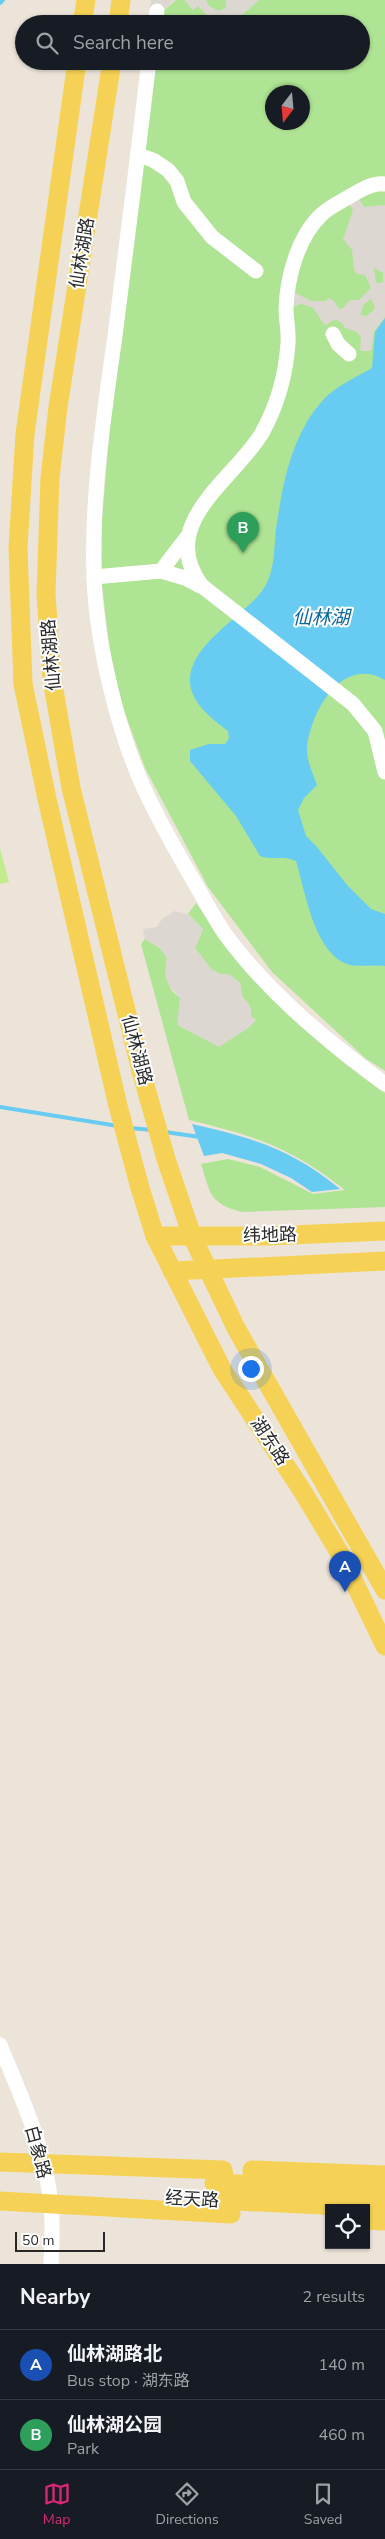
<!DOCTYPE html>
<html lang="en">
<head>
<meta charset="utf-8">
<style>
	body { margin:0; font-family:"Nunito Sans","Noto Sans SC",sans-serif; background:#20242c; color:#f1f3f6 }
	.controls { position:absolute; right:15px; bottom:15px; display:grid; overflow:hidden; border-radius:0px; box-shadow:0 1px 4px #0004 }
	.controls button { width:45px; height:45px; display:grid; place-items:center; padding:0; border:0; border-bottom:1px solid #363941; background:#171b24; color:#f1f3f6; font:25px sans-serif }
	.compass { position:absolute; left:265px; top:85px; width:45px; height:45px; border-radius:50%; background:#171b24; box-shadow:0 1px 4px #0004; rotate:196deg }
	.scale { position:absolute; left:15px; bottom:12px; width:90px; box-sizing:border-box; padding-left:5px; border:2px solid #282828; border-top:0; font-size:14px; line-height:18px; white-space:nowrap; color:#282828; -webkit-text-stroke:4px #fff; paint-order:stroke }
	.you { position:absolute; left:250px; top:1368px; width:18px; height:18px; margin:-12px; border:4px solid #fff; border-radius:50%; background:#1a73e8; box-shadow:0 0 0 8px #1a73e833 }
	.badge { display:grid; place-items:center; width:32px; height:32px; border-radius:50%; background:#db2777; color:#fff; font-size:16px; font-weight:700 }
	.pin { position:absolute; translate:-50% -41px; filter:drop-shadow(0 1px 2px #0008) }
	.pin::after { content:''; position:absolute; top:26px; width:18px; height:15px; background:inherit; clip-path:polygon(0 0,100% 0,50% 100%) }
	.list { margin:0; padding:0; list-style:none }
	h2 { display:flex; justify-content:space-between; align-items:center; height:65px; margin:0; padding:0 20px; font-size:21px }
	h2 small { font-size:16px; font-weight:400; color:#9ea1a6 }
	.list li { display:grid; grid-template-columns:32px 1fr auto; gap:15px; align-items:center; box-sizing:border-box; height:70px; padding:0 20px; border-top:1px solid #363941 }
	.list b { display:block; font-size:19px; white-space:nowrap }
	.list p { margin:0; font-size:16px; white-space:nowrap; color:#9ea1a6 }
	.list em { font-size:16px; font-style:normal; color:#9ea1a6 }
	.icon { flex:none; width:28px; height:28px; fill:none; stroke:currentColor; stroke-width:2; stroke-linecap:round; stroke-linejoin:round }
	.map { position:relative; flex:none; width:385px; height:2264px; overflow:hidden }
	.search { position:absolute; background:#171b24; box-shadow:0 1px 4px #0004; left:15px; right:15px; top:15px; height:55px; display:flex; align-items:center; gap:12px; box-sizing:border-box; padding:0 18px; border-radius:28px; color:#9ea1a6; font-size:19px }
	.sheet { height:205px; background:#171b24 }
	nav { display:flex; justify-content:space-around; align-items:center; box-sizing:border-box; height:70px; border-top:1px solid #363941; background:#171b24; font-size:14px; color:#9ea1a6 }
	nav a { display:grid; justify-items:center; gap:2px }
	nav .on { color:#db2777 }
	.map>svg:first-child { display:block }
	.green { fill:#aee493; fill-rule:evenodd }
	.pitch { fill:#c3ec8f }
	.plaza { fill:#dcd7d0; fill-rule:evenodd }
	.water { fill:#68cbf2 }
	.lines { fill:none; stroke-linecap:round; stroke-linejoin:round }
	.stream { stroke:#68cbf2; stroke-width:4 }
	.minor { stroke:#fff; stroke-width:15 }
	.major { stroke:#f5d255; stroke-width:19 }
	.labels { text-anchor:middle; stroke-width:4; stroke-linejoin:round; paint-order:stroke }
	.street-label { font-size:18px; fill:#282828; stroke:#fff }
	.water-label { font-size:19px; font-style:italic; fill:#09679c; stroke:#fff }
</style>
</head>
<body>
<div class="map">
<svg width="385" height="2264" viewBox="0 0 385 2264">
	<rect width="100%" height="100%" fill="#ece4d9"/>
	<!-- green -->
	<g class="green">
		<path d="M176,0H385V1071L365,1058L272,972L208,887L145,768L122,705L109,646L102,585V520L112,401L156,61H361V24H161L163,11ZM272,92H302V122H272Z"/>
		<path d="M196,903C249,980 308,1040 385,1093V1207L242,1212C209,1203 211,1195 201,1164L228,1159L260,1167L313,1194L345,1190C291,1147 255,1136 189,1120L141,944L145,939L160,948L167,958C165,973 165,987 179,997C186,1002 239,1013 251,1016L250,1006L242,996L240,983L230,975L220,974L211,969L195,948L203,929L188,914Z"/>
	</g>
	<!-- pitch -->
	<polygon class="pitch" points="0,848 9,882 0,884"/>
	<!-- plaza -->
	<g class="plaza">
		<polygon points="151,0 174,0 161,12 150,10"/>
		<polygon points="184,0 206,0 209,6 219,11 226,8 226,0 259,0 232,24 226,18 215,24 198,6 193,10"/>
		<path d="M358,197L364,207L385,205V317L374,332L371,351H360L361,338L357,332L345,328L342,323L336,320L331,321L327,325L324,324L313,308L308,306L301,304L291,307L292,291L311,301H326L329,298L334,301L339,309L343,308L350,300H359L371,288L365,275L357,274L354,270L352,250L343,239L353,210L348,203ZM374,268L383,273V281L381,283H376ZM371,299L375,307L373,311L366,316L360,315L364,304Z"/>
		<polygon points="175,911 188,914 203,929 195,948 211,969 220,974 230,975 240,983 242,996 250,1006 251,1016 256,1020 250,1027 219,1047 177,1025 180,998 169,985 165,975 167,958 160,948 145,939 143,929 157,927 162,919"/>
	</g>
	<!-- water -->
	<g class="water">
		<path d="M385,318V680C342,655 311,711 307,747C306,759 313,774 317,785L304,798L298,810L306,836L317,847L347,885L371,909L385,914V966C372,964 359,968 347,964C314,952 305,890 296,861C282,855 274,861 260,856L236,816L190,761V750L209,744H225L229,738L228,731C212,719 191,703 190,682C188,644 247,615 264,588C275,571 274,548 276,529C283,483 291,435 324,399C336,386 357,377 372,368L375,332Z"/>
		<path d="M192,1124C251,1137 293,1150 340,1189L312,1192L291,1178L261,1164L222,1153L204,1156Z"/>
	</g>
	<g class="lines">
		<!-- stream -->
		<g class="stream">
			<polyline points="0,3 3,0"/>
			<polyline points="0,1107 118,1126"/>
			<polyline points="130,1128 153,1130"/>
			<polyline points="165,1132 200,1137"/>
		</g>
		<!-- minor -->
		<g class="minor">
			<polyline points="155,24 157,11"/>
			<path d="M149,61C138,153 127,244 115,336C104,415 91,497 94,578C97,647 119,739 150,801C163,828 178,854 193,880C204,898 213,917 225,934C268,993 327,1041 385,1084"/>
			<polyline points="138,155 153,160 168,170 177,181 184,202 212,237 256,271"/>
			<path d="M385,184C372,182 357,192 347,198C338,203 328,208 321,215C298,237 287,277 286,309C286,320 289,331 288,343C286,373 277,406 262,433C234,480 155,524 202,586L353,704L375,731L385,772"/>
			<polyline points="333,334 338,344 349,354"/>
			<polyline points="161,571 187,537"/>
			<polyline points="94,577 161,571 185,578 200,586"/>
			<path d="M0,2045C21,2097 46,2149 51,2206C53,2225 52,2245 51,2264"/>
		</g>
		<!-- major -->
		<g class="major">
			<polyline points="82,24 86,0"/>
			<polyline points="118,24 121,0"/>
			<polyline points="77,61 25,434 18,548 23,684 47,799 118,1106 140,1188 155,1236 222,1369 303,1492 342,1557 385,1646"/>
			<polyline points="112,61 58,407 50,478 46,594 52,679 71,788 141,1071 166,1159 192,1236 236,1328 385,1590"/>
			<polyline points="155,1236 268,1236 385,1231"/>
			<polyline points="172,1271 385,1261"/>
			<polyline points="0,2162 223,2170 231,2214 0,2201"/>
			<polyline points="214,2183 385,2190"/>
			<polyline points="256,2196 252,2170 385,2175"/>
			<polyline points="216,2200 385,2208"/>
			<polyline points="366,2220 385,2221"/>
		</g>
	</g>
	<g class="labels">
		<!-- street labels -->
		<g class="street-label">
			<text transform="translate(82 253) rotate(-81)" y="6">仙林湖路</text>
			<text transform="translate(51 655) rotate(-95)" y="6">仙林湖路</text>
			<text transform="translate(137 1050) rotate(75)" y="6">仙林湖路</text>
			<text transform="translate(270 1235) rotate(-1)" y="6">纬地路</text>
			<text transform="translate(270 1441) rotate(56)" y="6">湖东路</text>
			<text transform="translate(38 2152) rotate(75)" y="6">白象路</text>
			<text transform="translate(192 2199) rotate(3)" y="6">经天路</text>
		</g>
		<!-- water labels -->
		<g class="water-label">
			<text x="321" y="624">仙林湖</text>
		</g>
	</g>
</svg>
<div class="controls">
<button><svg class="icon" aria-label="locate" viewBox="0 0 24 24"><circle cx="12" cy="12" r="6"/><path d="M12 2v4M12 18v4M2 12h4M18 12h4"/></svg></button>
</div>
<svg class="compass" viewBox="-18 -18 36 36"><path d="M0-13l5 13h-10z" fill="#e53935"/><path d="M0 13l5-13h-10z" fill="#9ea1a6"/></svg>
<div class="scale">50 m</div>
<div class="you"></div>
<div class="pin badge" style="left:345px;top:1592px;background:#1a4fb4">A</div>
<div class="pin badge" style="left:243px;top:553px;background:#2e9e5b">B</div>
<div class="search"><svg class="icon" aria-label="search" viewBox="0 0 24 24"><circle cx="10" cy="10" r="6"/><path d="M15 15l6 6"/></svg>Search here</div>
</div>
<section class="sheet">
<h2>Nearby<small>2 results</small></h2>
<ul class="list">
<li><span class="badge" style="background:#1a4fb4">A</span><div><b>仙林湖路北</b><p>Bus stop · 湖东路</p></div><em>140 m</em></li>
<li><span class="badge" style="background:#2e9e5b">B</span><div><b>仙林湖公园</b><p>Park</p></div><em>460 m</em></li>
</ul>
</section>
<nav>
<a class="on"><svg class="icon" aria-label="map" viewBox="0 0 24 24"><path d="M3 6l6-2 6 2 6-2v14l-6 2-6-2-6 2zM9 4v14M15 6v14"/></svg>Map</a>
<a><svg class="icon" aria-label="directions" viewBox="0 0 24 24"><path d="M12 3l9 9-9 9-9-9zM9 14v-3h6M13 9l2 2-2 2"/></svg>Directions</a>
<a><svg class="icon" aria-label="saved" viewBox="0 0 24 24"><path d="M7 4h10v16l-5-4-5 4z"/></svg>Saved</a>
</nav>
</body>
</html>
